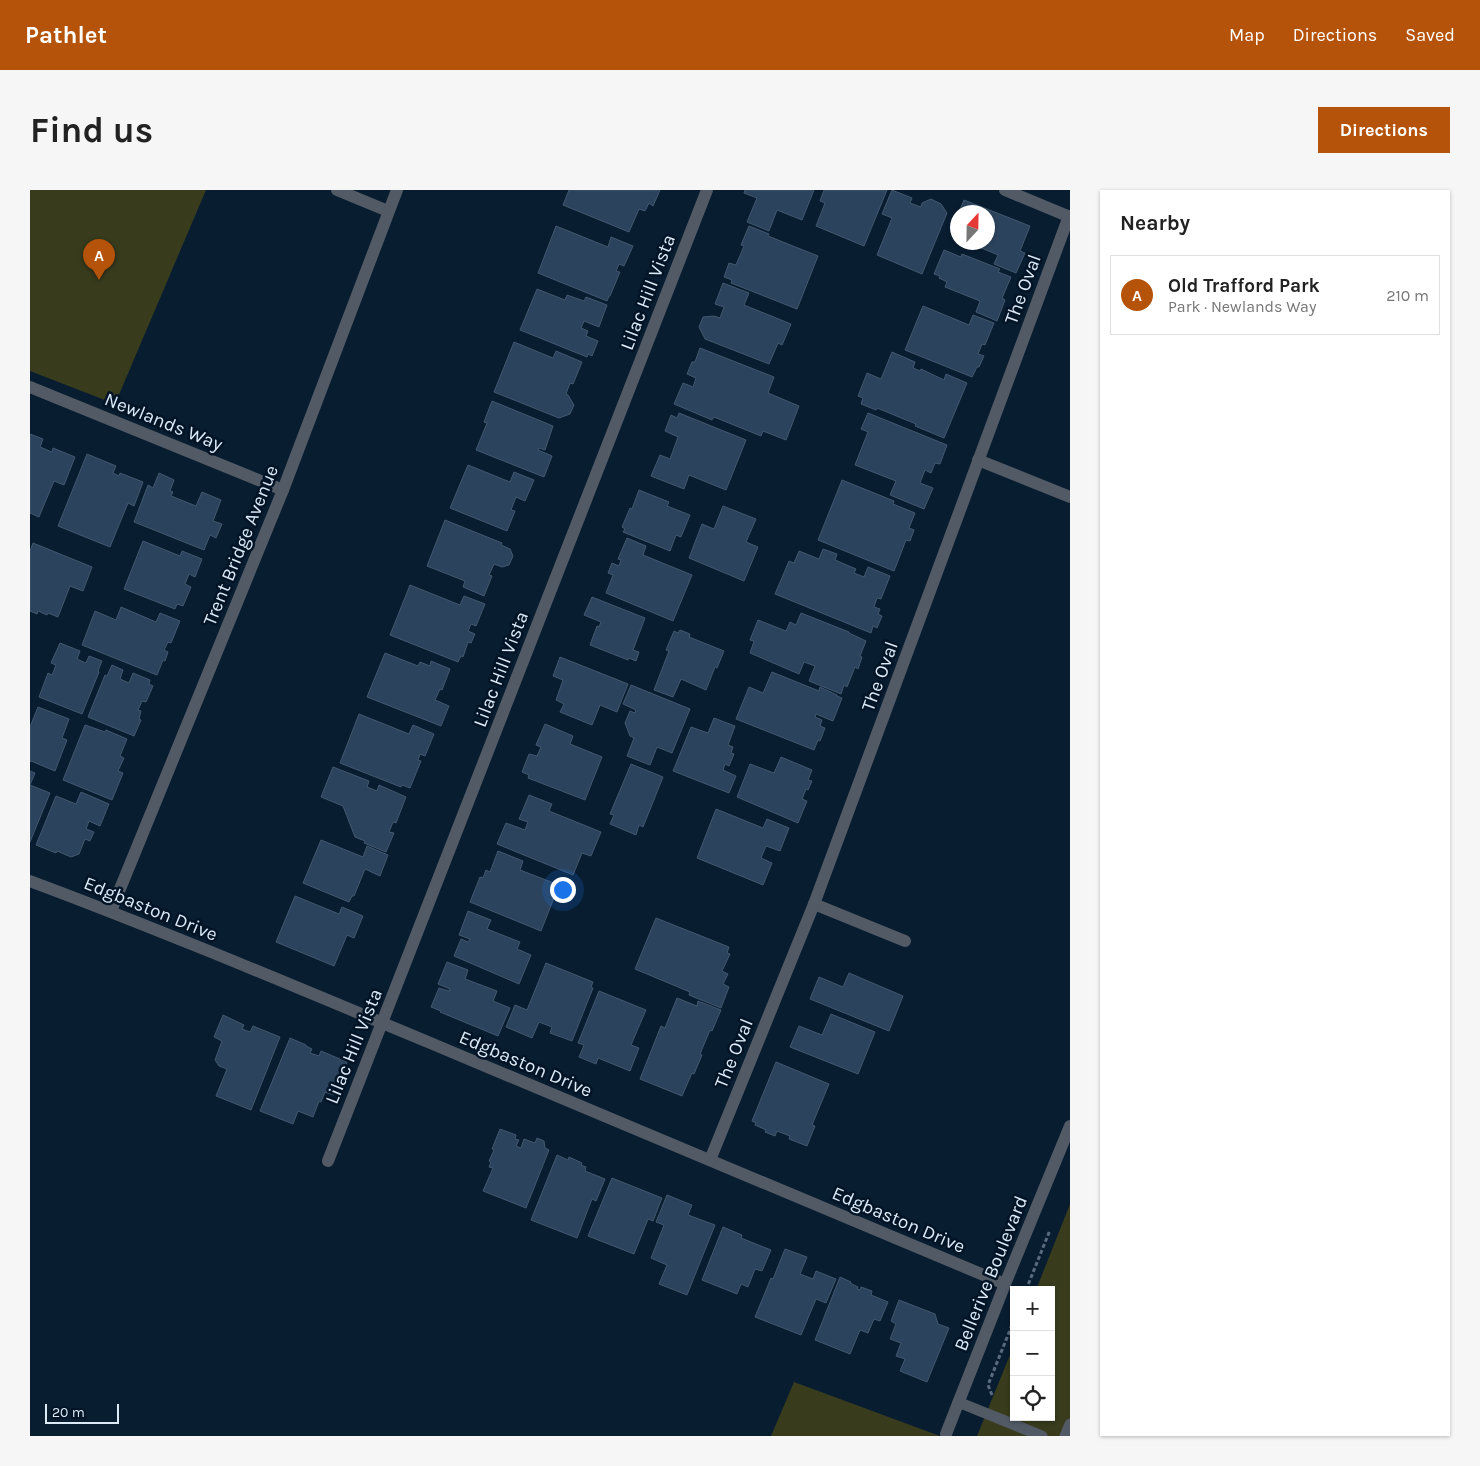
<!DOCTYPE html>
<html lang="en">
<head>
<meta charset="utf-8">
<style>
	body { margin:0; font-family:Karla,sans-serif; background:#f6f6f6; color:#222 }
	.controls { position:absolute; right:15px; bottom:15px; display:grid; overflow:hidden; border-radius:0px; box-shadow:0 1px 4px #0004 }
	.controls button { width:45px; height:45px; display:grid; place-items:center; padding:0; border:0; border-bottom:1px solid #e0e0e0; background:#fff; color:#222; font:25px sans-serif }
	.compass { position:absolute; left:920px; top:15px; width:45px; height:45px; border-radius:50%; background:#fff; box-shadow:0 1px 4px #0004; rotate:22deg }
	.scale { position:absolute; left:15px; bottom:12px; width:74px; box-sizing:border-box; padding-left:5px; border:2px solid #dce9f7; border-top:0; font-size:14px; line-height:18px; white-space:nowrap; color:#dce9f7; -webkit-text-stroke:4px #021426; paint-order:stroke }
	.you { position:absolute; left:532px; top:699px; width:18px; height:18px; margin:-12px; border:4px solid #fff; border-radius:50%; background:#1a73e8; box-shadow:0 0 0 8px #1a73e833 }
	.badge { display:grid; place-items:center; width:32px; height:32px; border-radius:50%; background:#b45309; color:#fff; font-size:16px; font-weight:700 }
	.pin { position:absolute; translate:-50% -41px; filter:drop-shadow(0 1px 2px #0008) }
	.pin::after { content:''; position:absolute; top:26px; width:18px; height:15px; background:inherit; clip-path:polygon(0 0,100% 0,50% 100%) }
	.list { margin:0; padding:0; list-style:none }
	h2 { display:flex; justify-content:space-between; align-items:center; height:65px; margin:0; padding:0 20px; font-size:21px }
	h2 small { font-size:16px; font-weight:400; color:#767676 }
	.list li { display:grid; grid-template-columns:32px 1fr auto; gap:15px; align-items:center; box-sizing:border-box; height:80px; margin:0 10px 10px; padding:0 10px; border:1px solid #e0e0e0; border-radius:0px }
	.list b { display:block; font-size:19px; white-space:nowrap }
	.list p { margin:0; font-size:16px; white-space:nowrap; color:#767676 }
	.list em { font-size:16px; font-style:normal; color:#767676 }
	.icon { flex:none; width:28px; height:28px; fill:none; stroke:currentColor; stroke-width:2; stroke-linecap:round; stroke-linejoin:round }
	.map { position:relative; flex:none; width:1040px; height:1246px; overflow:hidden; border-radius:0px }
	header { display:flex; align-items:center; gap:30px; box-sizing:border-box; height:70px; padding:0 25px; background:#b45309; color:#fff }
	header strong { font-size:24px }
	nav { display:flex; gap:28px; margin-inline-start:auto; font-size:18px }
	.intro { display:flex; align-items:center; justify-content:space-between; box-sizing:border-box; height:120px; padding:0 30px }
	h1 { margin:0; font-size:35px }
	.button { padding:12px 22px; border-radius:0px; background:#b45309; color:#fff; font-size:18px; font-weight:700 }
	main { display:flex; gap:30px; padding:0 30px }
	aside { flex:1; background:#fff; border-radius:0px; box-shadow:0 1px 4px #0004 }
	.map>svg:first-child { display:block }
	.green { fill:#383c1d }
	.building { fill:#2b435c; stroke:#42586e }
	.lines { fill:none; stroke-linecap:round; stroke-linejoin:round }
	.path { stroke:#5a6b7d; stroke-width:3; stroke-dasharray:4 2.5; stroke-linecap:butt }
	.lane { stroke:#515a65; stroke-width:11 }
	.street { stroke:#515a65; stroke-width:12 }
	.labels { text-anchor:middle; stroke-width:5; stroke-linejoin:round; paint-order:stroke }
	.street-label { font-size:19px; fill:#dce9f7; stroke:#021426 }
</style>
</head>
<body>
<header>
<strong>Pathlet</strong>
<nav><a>Map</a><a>Directions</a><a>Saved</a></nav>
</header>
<div class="intro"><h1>Find us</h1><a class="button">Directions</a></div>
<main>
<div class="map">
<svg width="1040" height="1246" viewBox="0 0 1040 1246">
	<rect width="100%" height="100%" fill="#091d31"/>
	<!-- green -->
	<g class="green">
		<polygon points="0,0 176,0 85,214 0,181"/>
		<polygon points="1040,1014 1040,1246 947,1246 984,1155 984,1227 1021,1227 1021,1100 1006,1100"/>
		<polygon points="764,1192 910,1246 741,1246"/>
	</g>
	<!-- building -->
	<g class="building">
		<polygon points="539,0 630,0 623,16 619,13 615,21 609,19 599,42 533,15"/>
		<polygon points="715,0 784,0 772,30 747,20 739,41 717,32 727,8 714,3"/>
		<polygon points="794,0 857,0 834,56 786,36 795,13 790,11"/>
		<polygon points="862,0 882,8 880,13 891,17 892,13 901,9 911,14 917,23 892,84 847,65 862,28 852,24"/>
		<polygon points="934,10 1000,36 990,61 995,63 986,83 964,74 968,65 937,52 958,52 958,22 929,22"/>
		<polygon points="928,26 928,40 923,38"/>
		<polygon points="526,36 578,57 581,47 603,56 594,76 589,74 586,81 590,82 580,106 579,106 577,111 508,83"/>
		<polygon points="719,36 739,44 738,46 788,66 767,119 701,93 702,90 694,87 699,73 706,75 714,56 711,55"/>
		<polygon points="914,60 931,67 932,64 970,79 968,82 981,87 972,108 975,110 967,131 946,122 950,111 915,97 917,92 909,88 910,86 904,84"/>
		<polygon points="693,93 719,103 714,115 761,134 752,155 748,153 739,174 675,149 669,137 673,127 684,126 690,128 694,117 685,114"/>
		<polygon points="507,99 535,110 537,105 554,111 556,107 577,115 569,137 554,131 551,138 558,141 556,146 568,151 562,166 558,164 557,167 490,140"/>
		<polygon points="893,116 939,135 943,125 964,133 955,155 952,154 948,164 954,166 949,177 947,177 942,187 875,160"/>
		<polygon points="484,152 523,168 526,161 552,172 543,194 540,193 536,204 538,205 544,215 540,224 529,228 464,202"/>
		<polygon points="670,158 744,187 738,203 769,216 756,250 733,241 731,246 684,227 682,230 644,214 653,193 663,197 666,188 657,184 662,172 665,172"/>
		<polygon points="862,162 885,172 883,178 890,181 891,179 914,190 916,184 937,193 914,248 885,236 886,234 847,218 846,220 831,214 833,208 828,206 837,183 851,189"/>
		<polygon points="462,211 523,236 515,260 509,258 508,260 522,266 514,287 446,260 457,233 454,232"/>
		<polygon points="649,223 716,250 696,300 659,285 654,299 621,286 630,265 640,269 648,247 635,241 641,225 647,228"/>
		<polygon points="838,223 917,255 910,274 905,273 901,283 895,280 890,293 903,298 894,319 860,305 866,291 825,275 838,242 831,239"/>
		<polygon points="0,244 13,249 10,257 22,262 23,258 45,267 34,295 24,291 9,327 0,323"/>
		<polygon points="57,264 86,276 83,283 89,286 90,283 113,292 104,316 98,313 80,357 28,336"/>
		<polygon points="438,275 480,292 484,282 504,290 495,311 486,307 481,320 485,321 477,341 420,318"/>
		<polygon points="129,283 144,290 140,301 143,302 141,306 166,316 172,302 191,310 183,331 192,334 186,348 180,345 174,360 104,332 118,295 123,298"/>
		<polygon points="812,290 864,311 863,314 885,323 879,338 884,340 880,351 876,350 864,381 788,350"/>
		<polygon points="609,300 639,312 637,316 660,325 651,347 646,345 640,361 593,342 595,339 592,337 600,318 602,319"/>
		<polygon points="693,316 726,329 716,352 728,357 714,391 659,368 672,334 684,339"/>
		<polygon points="415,330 472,353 471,355 480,359 483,366 479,375 472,377 464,374 459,385 462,386 454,406 433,397 435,391 397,376"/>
		<polygon points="597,348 616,356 613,365 662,385 643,431 576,403 583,385 578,383 582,373 589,376 591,370 588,369"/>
		<polygon points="113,351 150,366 152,361 172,369 165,387 159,384 155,394 161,397 153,416 147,414 145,419 94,399"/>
		<polygon points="3,353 62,377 53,401 40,396 28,427 18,423 17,425 8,421 7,424 0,421 0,361"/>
		<polygon points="793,359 807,364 805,370 826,379 824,383 834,387 838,377 860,386 851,409 847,408 844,417 850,419 848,424 852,426 847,438 843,436 841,443 745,404 759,371 764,373 769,361 789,369"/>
		<polygon points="380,395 430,415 434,406 455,414 446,436 441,434 438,441 445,444 441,453 438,452 433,467 431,466 428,472 360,445"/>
		<polygon points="562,407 615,428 603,460 609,462 606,471 599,468 598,470 560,455 567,436 569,437 571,432 554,425"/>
		<polygon points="91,417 126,432 130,423 150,431 141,453 138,452 134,460 138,462 135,471 133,470 127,485 52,455 65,421 86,430"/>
		<polygon points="771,423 819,442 819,443 836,451 830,466 832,467 828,479 825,477 817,497 814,495 811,504 779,491 785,476 774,472 769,484 720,463 724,451 720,450 728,430 756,441 760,432 766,435"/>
		<polygon points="650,440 660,444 659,447 694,461 687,478 685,477 676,500 651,489 643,507 624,500 639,461 636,460 644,441 648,443"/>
		<polygon points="30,453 50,461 47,469 56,473 59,466 72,471 68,481 69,482 52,524 9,507 18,483 22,485 26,475 21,473"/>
		<polygon points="355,463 388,476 390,472 400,476 401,471 420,479 412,500 410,499 405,510 419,516 411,536 337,507"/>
		<polygon points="530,467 598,494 587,522 570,515 562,535 530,522 534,514 526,510 533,490 523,486"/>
		<polygon points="82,475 93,480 90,489 99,493 103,483 120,490 119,494 123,496 116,512 112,511 108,520 111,521 109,529 111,530 104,546 58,527 75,485 77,486"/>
		<polygon points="742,482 789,501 790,497 807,505 807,506 812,508 803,531 786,524 785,527 792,530 790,536 795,538 790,551 788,550 784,560 706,529 719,497 733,503"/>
		<polygon points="601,495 660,519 642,563 627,557 620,575 597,566 604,548 600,546 595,533 600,521 605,523 606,520 593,514"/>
		<polygon points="8,517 39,529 32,548 37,550 25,581 1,571 0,572 0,537"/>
		<polygon points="329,524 379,544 383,535 404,544 395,566 390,564 388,570 391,571 380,598 372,595 371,597 310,573"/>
		<polygon points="684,528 705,536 698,555 703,557 701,563 704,564 699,576 695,574 693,580 706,586 699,603 643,581 661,537 678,543"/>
		<polygon points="515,534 543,546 540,554 572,567 555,610 498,588 499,585 492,582 499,564 507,566 511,557 506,555"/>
		<polygon points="55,535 75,542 76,540 97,549 90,566 94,568 88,581 93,583 82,610 33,590"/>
		<polygon points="751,567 782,580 778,590 782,591 778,600 776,599 772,609 777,611 768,633 707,607 720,574 744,583"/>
		<polygon points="601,574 633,587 613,637 609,635 606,645 580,634 584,625 580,624"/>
		<polygon points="303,577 339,591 337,597 347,601 349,595 376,607 366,633 363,632 359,642 364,643 356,662 334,653 335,651 325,647 313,616 291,607"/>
		<polygon points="0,581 5,583 0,595 20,603 0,652"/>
		<polygon points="51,602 79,614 70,636 59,631 56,639 64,642 60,651 55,649 49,664 41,667 27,661 26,663 6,655 26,606 46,614"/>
		<polygon points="499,605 522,614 519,621 571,642 561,666 552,663 543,685 467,654 476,633 495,640 498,632 489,629"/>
		<polygon points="686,619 733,638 737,629 759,638 750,661 736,656 731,668 742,673 733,695 667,668"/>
		<polygon points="291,650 333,667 337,656 358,665 350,686 335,679 324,706 322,706 319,712 273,693"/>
		<polygon points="468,661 493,671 490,680 529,695 511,741 440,712 450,687 453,688 456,680 460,682"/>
		<polygon points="265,706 309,724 312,717 333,726 324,748 317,745 304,776 246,752"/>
		<polygon points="438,721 461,730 457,739 490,752 487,759 501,765 489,794 424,766 431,749 438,752 440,749 429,745"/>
		<polygon points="626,728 699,757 697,763 700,764 692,781 698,784 693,794 699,797 691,818 659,805 660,802 605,779"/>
		<polygon points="417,772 438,780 435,789 467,801 463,811 480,818 468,846 410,822 411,821 401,817 409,798 419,801 420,799 408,794"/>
		<polygon points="516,773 563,792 561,797 563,798 542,851 520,843 522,837 509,832 502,848 476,837 485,815 497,820"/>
		<polygon points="819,783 873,806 859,841 780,809 789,787 813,797"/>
		<polygon points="569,801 616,820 601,855 609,858 600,881 568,868 566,874 549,867 554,855 548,853"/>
		<polygon points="647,808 667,816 668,811 691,820 682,841 680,840 670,864 672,865 664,884 662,883 652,906 610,889 631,836 635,838"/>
		<polygon points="801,824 845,842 828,884 760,857 769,836 792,845"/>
		<polygon points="193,825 214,835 212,839 220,842 223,836 250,847 221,920 186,906 197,879 189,876 185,870 192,851 184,847"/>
		<polygon points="260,848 276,855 276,856 282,859 280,863 289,866 291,861 317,872 304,905 295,902 291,912 289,911 283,927 268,921 263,934 230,921"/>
		<polygon points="746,872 799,894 782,935 785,936 777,956 759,949 760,946 747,941 745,946 735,942 736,940 725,935 726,933 722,931"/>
		<polygon points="470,939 486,945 485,949 489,950 486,956 491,958 494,949 505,953 507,948 514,951 515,958 519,960 496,1018 453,1001 463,978 459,977 461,972 459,971 464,960 462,959"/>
		<polygon points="527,965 538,970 539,967 552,973 551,975 556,977 555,981 575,989 566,1011 562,1009 547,1048 501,1030"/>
		<polygon points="582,988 632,1008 623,1031 618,1029 604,1064 558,1046"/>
		<polygon points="637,1005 662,1015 658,1025 685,1035 657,1105 629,1094 637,1075 621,1068 634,1035 626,1032"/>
		<polygon points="693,1037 712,1045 711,1048 741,1060 732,1081 725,1079 718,1097 711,1094 707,1104 672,1090"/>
		<polygon points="755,1059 777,1067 770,1084 783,1089 786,1081 806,1089 796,1113 786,1109 771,1145 725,1127 741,1088 743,1089"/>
		<polygon points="810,1087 821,1092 820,1093 828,1097 827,1099 830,1100 831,1097 842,1101 841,1105 858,1112 850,1131 844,1129 838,1143 830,1140 820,1164 785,1150"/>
		<polygon points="869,1110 905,1124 908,1134 919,1138 897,1192 870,1181 875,1169 866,1166 871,1153 860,1149 866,1134 861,1131"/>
	</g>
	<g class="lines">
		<!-- path -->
		<g class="path">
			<polyline points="996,1100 1020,1040"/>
			<polyline points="962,1205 958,1195 984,1130"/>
		</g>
		<!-- lane -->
		<g class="lane">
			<polyline points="928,1212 1012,1246"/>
			<polyline points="1035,1246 1040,1234"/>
		</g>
		<!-- street -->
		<g class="street">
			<polyline points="307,0 358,21"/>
			<polyline points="975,0 1040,27"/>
			<polyline points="0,197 253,300"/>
			<polyline points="948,270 1040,307"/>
			<path d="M0,691C134,741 266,797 398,852C591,932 783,1013 975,1094"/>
			<polyline points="784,714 875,751"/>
			<polyline points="81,721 253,300 367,0"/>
			<polyline points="680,970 784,714 1039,26"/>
			<polyline points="298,971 677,0"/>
			<polyline points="916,1244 975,1094 1040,936"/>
		</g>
	</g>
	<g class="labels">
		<!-- street labels -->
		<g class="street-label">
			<text transform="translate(992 99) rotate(-70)" y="7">The Oval</text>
			<text transform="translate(617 102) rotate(-69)" y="7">Lilac Hill Vista</text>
			<text transform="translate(134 231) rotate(22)" y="7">Newlands Way</text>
			<text transform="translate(210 355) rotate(-68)" y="7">Trent Bridge Avenue</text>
			<text transform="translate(470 479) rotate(-69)" y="7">Lilac Hill Vista</text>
			<text transform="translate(849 486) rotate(-70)" y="7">The Oval</text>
			<text transform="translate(121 718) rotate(22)" y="7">Edgbaston Drive</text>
			<text transform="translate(323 856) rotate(-68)" y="7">Lilac Hill Vista</text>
			<text transform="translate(703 863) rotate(-68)" y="7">The Oval</text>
			<text transform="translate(496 873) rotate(23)" y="7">Edgbaston Drive</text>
			<text transform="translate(869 1029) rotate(23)" y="7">Edgbaston Drive</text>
			<text transform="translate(960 1083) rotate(-68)" y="7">Bellerive Boulevard</text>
		</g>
	</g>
</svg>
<div class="controls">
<button>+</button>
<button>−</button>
<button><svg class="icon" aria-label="locate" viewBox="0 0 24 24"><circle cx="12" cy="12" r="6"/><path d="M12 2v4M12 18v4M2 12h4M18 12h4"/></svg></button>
</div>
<svg class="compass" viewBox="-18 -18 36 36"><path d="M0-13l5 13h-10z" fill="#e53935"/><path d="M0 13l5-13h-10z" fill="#767676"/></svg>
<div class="scale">20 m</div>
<div class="you"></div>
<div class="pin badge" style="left:69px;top:90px">A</div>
</div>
<aside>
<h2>Nearby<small></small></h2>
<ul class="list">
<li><span class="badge">A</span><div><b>Old Trafford Park</b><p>Park · Newlands Way</p></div><em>210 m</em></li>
</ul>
</aside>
</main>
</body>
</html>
